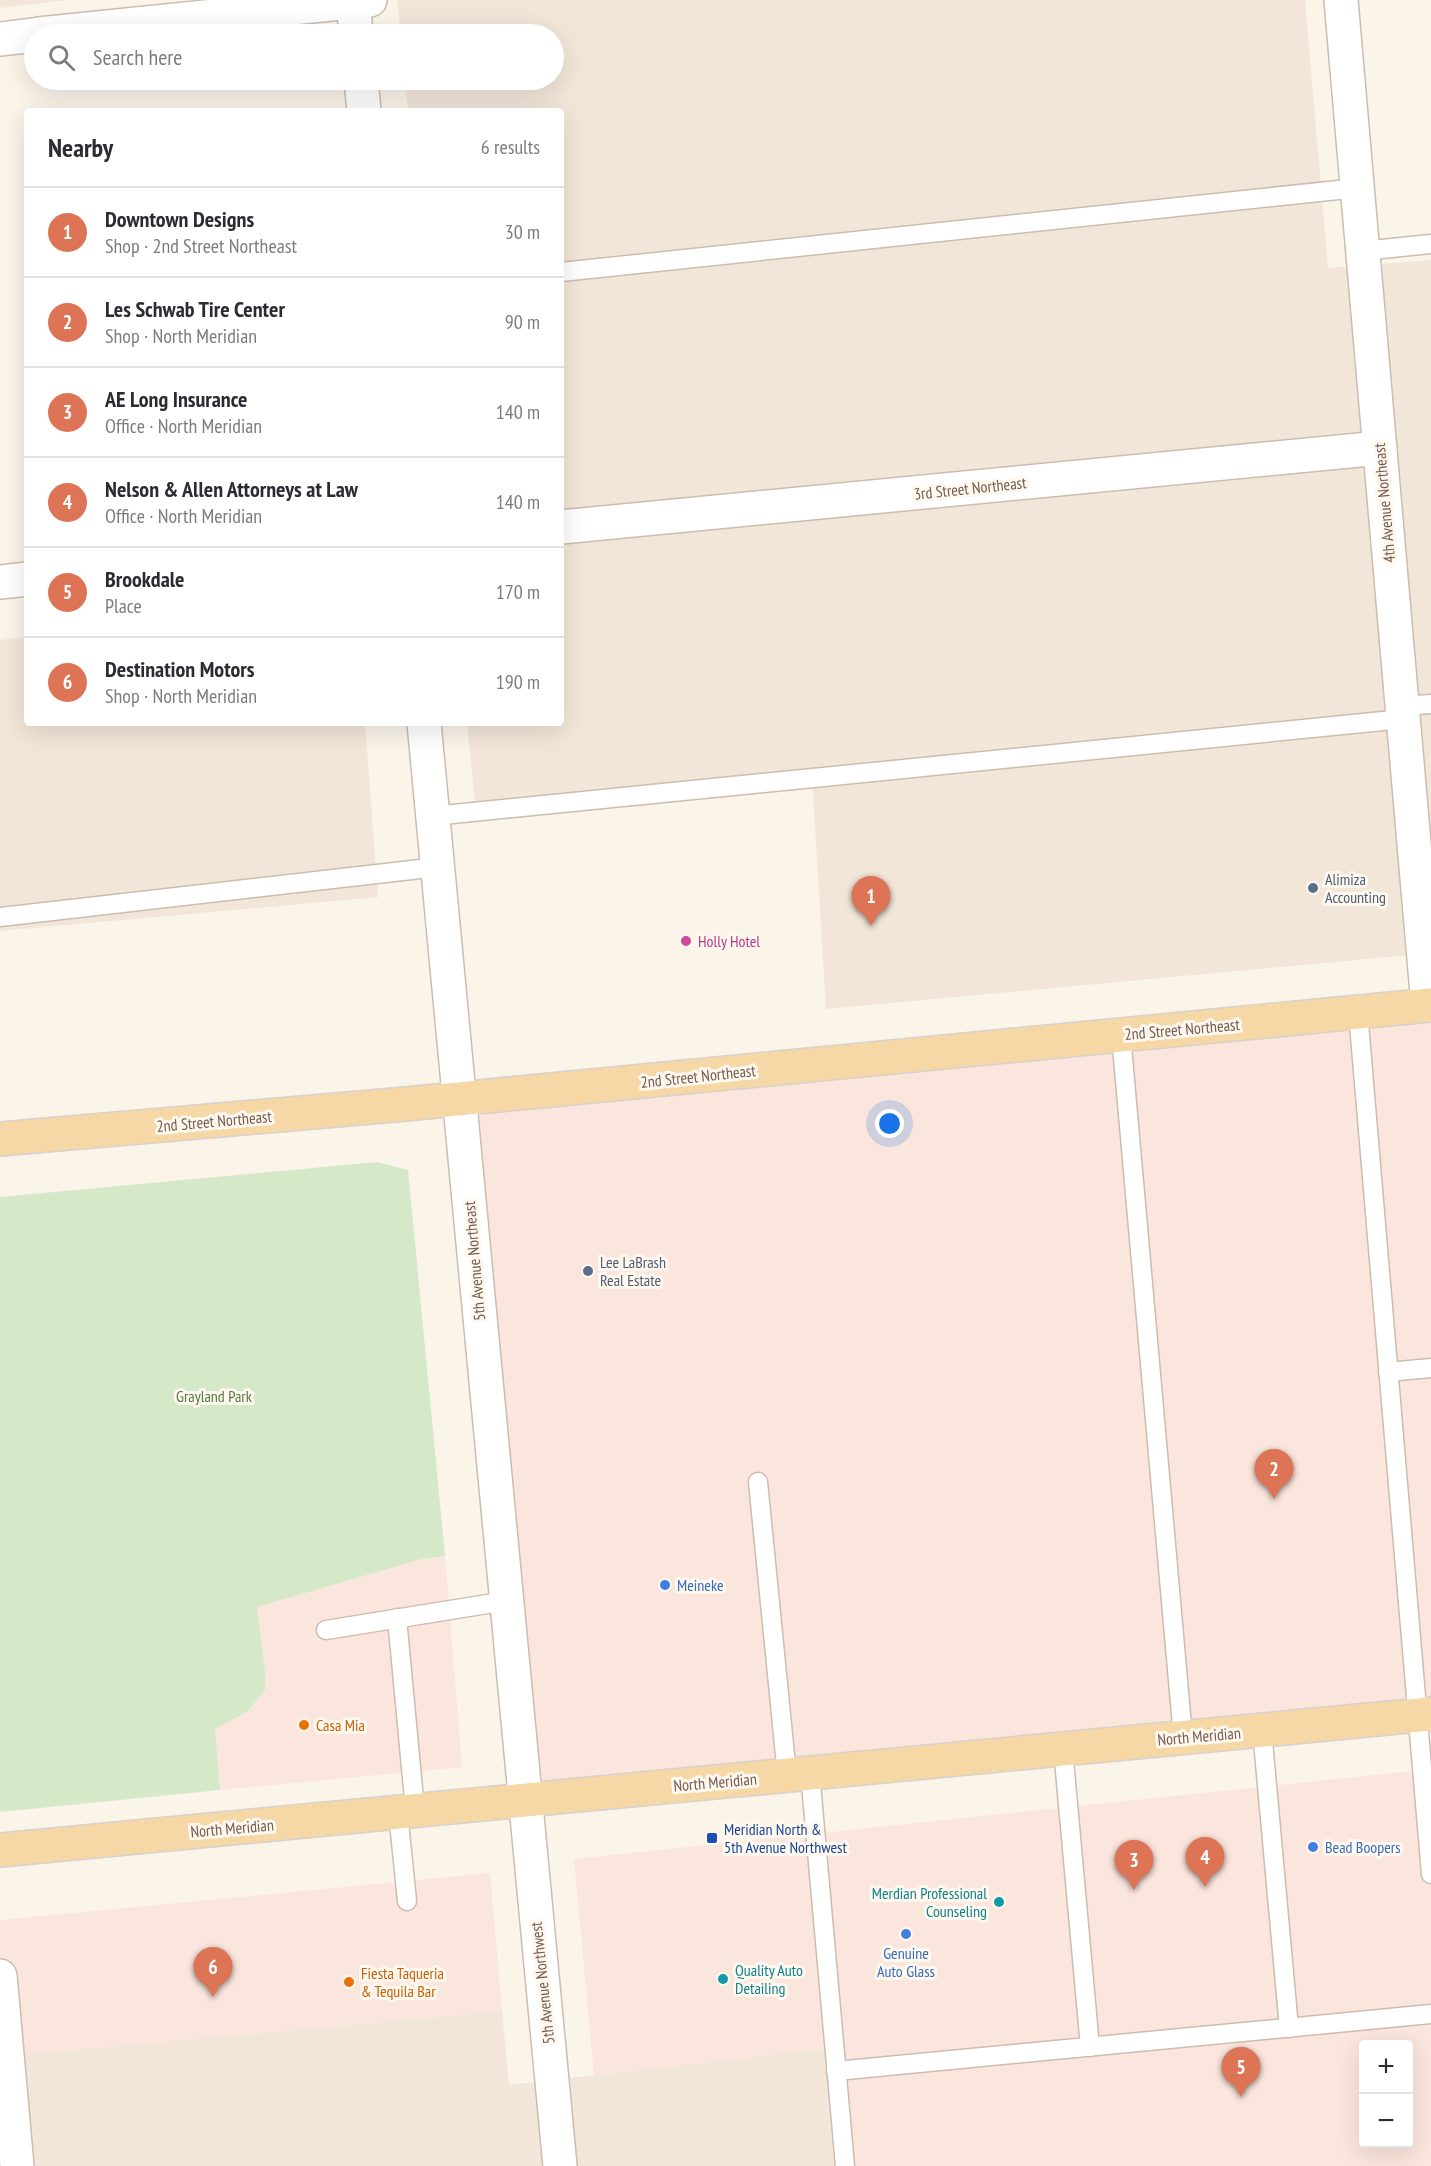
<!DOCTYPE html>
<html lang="en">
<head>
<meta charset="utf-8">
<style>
	body { margin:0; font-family:"PT Sans Narrow",sans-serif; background:#f7f7f7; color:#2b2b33 }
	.controls { position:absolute; right:18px; bottom:18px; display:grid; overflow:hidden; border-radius:6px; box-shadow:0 6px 24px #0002 }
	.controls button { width:54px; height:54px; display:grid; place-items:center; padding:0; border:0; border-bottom:2px solid #e1e1e2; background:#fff; color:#2b2b33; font:30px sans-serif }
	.you { position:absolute; left:890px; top:1124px; width:21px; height:21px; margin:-15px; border:4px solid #fff; border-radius:50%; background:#1a73e8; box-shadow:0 0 0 9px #1a73e833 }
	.badge { display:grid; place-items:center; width:39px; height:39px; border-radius:50%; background:#dd7456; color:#fff; font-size:20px; font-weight:700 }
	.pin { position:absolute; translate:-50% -50px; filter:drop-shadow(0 2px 3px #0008) }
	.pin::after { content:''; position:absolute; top:32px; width:21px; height:18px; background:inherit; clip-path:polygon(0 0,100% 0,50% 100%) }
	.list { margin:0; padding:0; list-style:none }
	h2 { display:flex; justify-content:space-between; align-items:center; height:78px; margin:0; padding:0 24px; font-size:26px }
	h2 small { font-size:20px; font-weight:400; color:#7c7c81 }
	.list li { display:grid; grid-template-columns:39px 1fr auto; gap:18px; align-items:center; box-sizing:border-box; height:90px; padding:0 24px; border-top:2px solid #e1e1e2 }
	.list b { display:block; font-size:22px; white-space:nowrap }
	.list p { margin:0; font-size:20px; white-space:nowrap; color:#7c7c81 }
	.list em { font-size:20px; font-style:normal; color:#7c7c81 }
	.icon { flex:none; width:33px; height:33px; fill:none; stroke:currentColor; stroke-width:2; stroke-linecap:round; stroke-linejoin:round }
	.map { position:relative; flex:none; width:1431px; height:2166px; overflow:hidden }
	.search { position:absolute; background:#fff; box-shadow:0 6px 24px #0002; left:24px; top:24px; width:540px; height:66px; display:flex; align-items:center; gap:15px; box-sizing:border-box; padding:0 21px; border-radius:33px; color:#7c7c81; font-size:22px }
	.panel { position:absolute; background:#fff; box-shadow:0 6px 24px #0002; left:24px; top:108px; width:540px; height:618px; border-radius:6px }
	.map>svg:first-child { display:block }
	.residential { fill:#f2e6d8 }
	.commercial { fill:#fbe6dd; fill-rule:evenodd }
	.green { fill:#d5e8c8 }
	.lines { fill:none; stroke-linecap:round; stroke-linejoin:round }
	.lane-casing { stroke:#cdbcaf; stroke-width:21 }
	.street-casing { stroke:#cdbcaf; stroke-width:36 }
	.primary-casing { stroke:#d8d1cd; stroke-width:36 }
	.lane { stroke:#fff; stroke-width:18 }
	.street { stroke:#fff; stroke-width:33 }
	.primary { stroke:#f5d8a6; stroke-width:33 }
	.service-dot { fill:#5c6f8a; stroke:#fef8ef; stroke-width:2 }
	.hotel-dot { fill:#d1479c; stroke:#fef8ef; stroke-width:2 }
	.shop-dot { fill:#3f7fe0; stroke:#fef8ef; stroke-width:2 }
	.food-dot { fill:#e8710a; stroke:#fef8ef; stroke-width:2 }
	.transit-dot { fill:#1a4fb4; stroke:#fef8ef; stroke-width:2 }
	.culture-dot { fill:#0f9aa8; stroke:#fef8ef; stroke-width:2 }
	.labels { text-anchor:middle; stroke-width:6; stroke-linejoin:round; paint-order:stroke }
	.street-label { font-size:16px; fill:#745c4e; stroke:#fef8ef }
	.service-label { font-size:16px; fill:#4e5e75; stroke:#fef8ef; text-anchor:start }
	.hotel-label { font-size:16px; fill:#b23c85; stroke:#fef8ef; text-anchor:start }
	.park-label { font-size:16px; fill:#557946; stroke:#fef8ef }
	.shop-label { font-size:16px; fill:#366cbe; stroke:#fef8ef; text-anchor:start }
	.food-label { font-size:16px; fill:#c56008; stroke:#fef8ef; text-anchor:start }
	.transit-label { font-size:16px; fill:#164399; stroke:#fef8ef; text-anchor:start }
	.culture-label { font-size:16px; fill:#0d838f; stroke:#fef8ef; text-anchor:end }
</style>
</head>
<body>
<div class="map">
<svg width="1431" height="2166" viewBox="0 0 1431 2166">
	<rect width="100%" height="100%" fill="#fbf4e9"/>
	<!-- residential -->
	<g class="residential">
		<polygon points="0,0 67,0 0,8"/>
		<polygon points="397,0 1305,0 1328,268 1431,260 1431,953 826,1009 812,776 475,802 467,723 561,723 561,111 408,111 405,80 554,80 554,34 401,34"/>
		<polygon points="27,637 27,723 365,723 378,897 0,931 0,640"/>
		<polygon points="502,2011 509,2085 823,2049 834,2166 0,2166 0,2102 7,2056"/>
	</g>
	<!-- commercial -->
	<g class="commercial">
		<polygon points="1431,1005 1431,1714 524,1800 460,1099"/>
		<polygon points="445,1556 462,1767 220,1790 215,1729 247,1712 265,1670 257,1607 422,1559"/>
		<path d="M1431,1769V2166H834L823,2049L594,2076L574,1859ZM1364,2044H1408V2144H1364Z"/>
		<polygon points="490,1873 502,2011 8,2056 0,2102 0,1920"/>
	</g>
	<!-- green -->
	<polygon class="green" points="377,1162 408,1170 445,1556 422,1559 257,1607 265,1670 265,1690 247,1712 215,1729 220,1790 0,1812 0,1197"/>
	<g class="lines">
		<defs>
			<g id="lane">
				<polyline points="1362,251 1431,244"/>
				<polyline points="561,272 1357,188"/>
				<polyline points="1402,706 1431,704"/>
				<polyline points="433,816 1403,719"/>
				<polyline points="0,917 438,867"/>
				<polyline points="1358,1012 1431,1874"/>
				<polyline points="1121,1035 1183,1737"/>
				<polyline points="1388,1372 1431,1368"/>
				<polyline points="758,1482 787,1775"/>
				<polyline points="397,1618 415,1810"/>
				<polyline points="326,1630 506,1601"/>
				<polyline points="1262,1730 1289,2028"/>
				<polyline points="1063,1749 1090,2047"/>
				<polyline points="810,1773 845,2166"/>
				<polyline points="398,1812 407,1901"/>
				<polyline points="836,2071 1431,2014"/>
			</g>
			<g id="street">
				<polyline points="353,0 356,34"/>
				<polyline points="1341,0 1428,1005"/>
				<polyline points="39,34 370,0"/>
				<polyline points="0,39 34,35"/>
				<polyline points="361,80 364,111"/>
				<polyline points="561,527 1380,448"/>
				<polyline points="0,582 27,579"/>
				<path d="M424,723C471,1204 513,1685 560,2166"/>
				<polyline points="0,1976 17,2166"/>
			</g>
			<g id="primary">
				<polyline points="0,1139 406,1104 1431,1005"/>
				<polyline points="0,1850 1431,1714"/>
			</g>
		</defs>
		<!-- lane casing -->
		<use href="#lane" class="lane-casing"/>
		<!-- street casing -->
		<use href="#street" class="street-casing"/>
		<!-- primary casing -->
		<use href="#primary" class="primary-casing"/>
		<!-- lane -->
		<use href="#lane" class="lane"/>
		<!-- street -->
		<use href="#street" class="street"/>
		<!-- primary -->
		<use href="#primary" class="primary"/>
	</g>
	<!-- markers -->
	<g class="service-dot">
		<circle cx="1313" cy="888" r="6"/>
		<circle cx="588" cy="1271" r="6"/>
	</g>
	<circle class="hotel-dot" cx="686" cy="941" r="6"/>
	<g class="shop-dot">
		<circle cx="665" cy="1585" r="6"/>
		<circle cx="1313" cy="1847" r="6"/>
		<circle cx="906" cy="1934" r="6"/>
	</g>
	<g class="food-dot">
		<circle cx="304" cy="1725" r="6"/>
		<circle cx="349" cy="1982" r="6"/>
	</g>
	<rect class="transit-dot" x="706" y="1832" width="12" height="12" rx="3"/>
	<g class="culture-dot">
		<circle cx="999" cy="1902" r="6"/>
		<circle cx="723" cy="1979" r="6"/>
	</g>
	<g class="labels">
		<!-- street labels -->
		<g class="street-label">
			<text transform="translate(970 488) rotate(-6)" y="6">3rd Street Northeast</text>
			<text transform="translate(1384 503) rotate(-95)" y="6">4th Avenue Northeast</text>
			<text transform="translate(1182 1029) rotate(-5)" y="6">2nd Street Northeast</text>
			<text transform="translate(698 1076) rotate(-6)" y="6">2nd Street Northeast</text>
			<text transform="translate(214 1121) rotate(-5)" y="6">2nd Street Northeast</text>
			<text transform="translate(474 1261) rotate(-95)" y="6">5th Avenue Northeast</text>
			<text transform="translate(1199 1736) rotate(-5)" y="6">North Meridian</text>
			<text transform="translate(715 1782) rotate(-5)" y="6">North Meridian</text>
			<text transform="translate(232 1828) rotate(-5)" y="6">North Meridian</text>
			<text transform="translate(542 1983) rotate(-96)" y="6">5th Avenue Northwest</text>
		</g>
		<!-- service labels -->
		<g class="service-label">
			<text x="1325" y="885">Alimiza<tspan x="1325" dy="18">Accounting</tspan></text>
			<text x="600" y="1268">Lee LaBrash<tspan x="600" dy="18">Real Estate</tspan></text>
		</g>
		<!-- hotel labels -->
		<g class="hotel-label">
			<text x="698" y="947">Holly Hotel</text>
		</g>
		<!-- park labels -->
		<g class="park-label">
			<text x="214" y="1402">Grayland Park</text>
		</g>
		<!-- shop labels -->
		<g class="shop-label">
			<text x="677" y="1591">Meineke</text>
			<text x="1325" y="1853">Bead Boopers</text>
			<text x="906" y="1959" text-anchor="middle">Genuine<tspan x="906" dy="18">Auto Glass</tspan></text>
		</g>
		<!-- food labels -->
		<g class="food-label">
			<text x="316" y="1731">Casa Mia</text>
			<text x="361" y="1979">Fiesta Taqueria<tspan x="361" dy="18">&amp; Tequila Bar</tspan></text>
		</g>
		<!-- transit labels -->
		<g class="transit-label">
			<text x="724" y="1835">Meridian North &amp;<tspan x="724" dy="18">5th Avenue Northwest</tspan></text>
		</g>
		<!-- culture labels -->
		<g class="culture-label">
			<text x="987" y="1899">Merdian Professional<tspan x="987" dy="18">Counseling</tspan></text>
			<text x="735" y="1976" text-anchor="start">Quality Auto<tspan x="735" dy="18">Detailing</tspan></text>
		</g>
	</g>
</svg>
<div class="controls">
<button>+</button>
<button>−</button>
</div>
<div class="you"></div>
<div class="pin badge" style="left:871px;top:926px">1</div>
<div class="pin badge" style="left:1274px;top:1499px">2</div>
<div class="pin badge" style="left:1134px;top:1890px">3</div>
<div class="pin badge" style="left:1205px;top:1887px">4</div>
<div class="pin badge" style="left:1241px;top:2097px">5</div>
<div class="pin badge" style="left:213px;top:1997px">6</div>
<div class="search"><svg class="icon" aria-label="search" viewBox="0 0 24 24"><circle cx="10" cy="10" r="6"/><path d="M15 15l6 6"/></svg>Search here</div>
<section class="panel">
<h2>Nearby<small>6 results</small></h2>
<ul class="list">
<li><span class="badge">1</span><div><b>Downtown Designs</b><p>Shop · 2nd Street Northeast</p></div><em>30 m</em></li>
<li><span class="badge">2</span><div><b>Les Schwab Tire Center</b><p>Shop · North Meridian</p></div><em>90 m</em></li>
<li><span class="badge">3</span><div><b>AE Long Insurance</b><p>Office · North Meridian</p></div><em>140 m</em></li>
<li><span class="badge">4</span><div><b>Nelson &amp; Allen Attorneys at Law</b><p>Office · North Meridian</p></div><em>140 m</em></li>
<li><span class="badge">5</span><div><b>Brookdale</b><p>Place</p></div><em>170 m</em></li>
<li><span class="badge">6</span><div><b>Destination Motors</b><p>Shop · North Meridian</p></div><em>190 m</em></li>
</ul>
</section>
</div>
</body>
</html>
